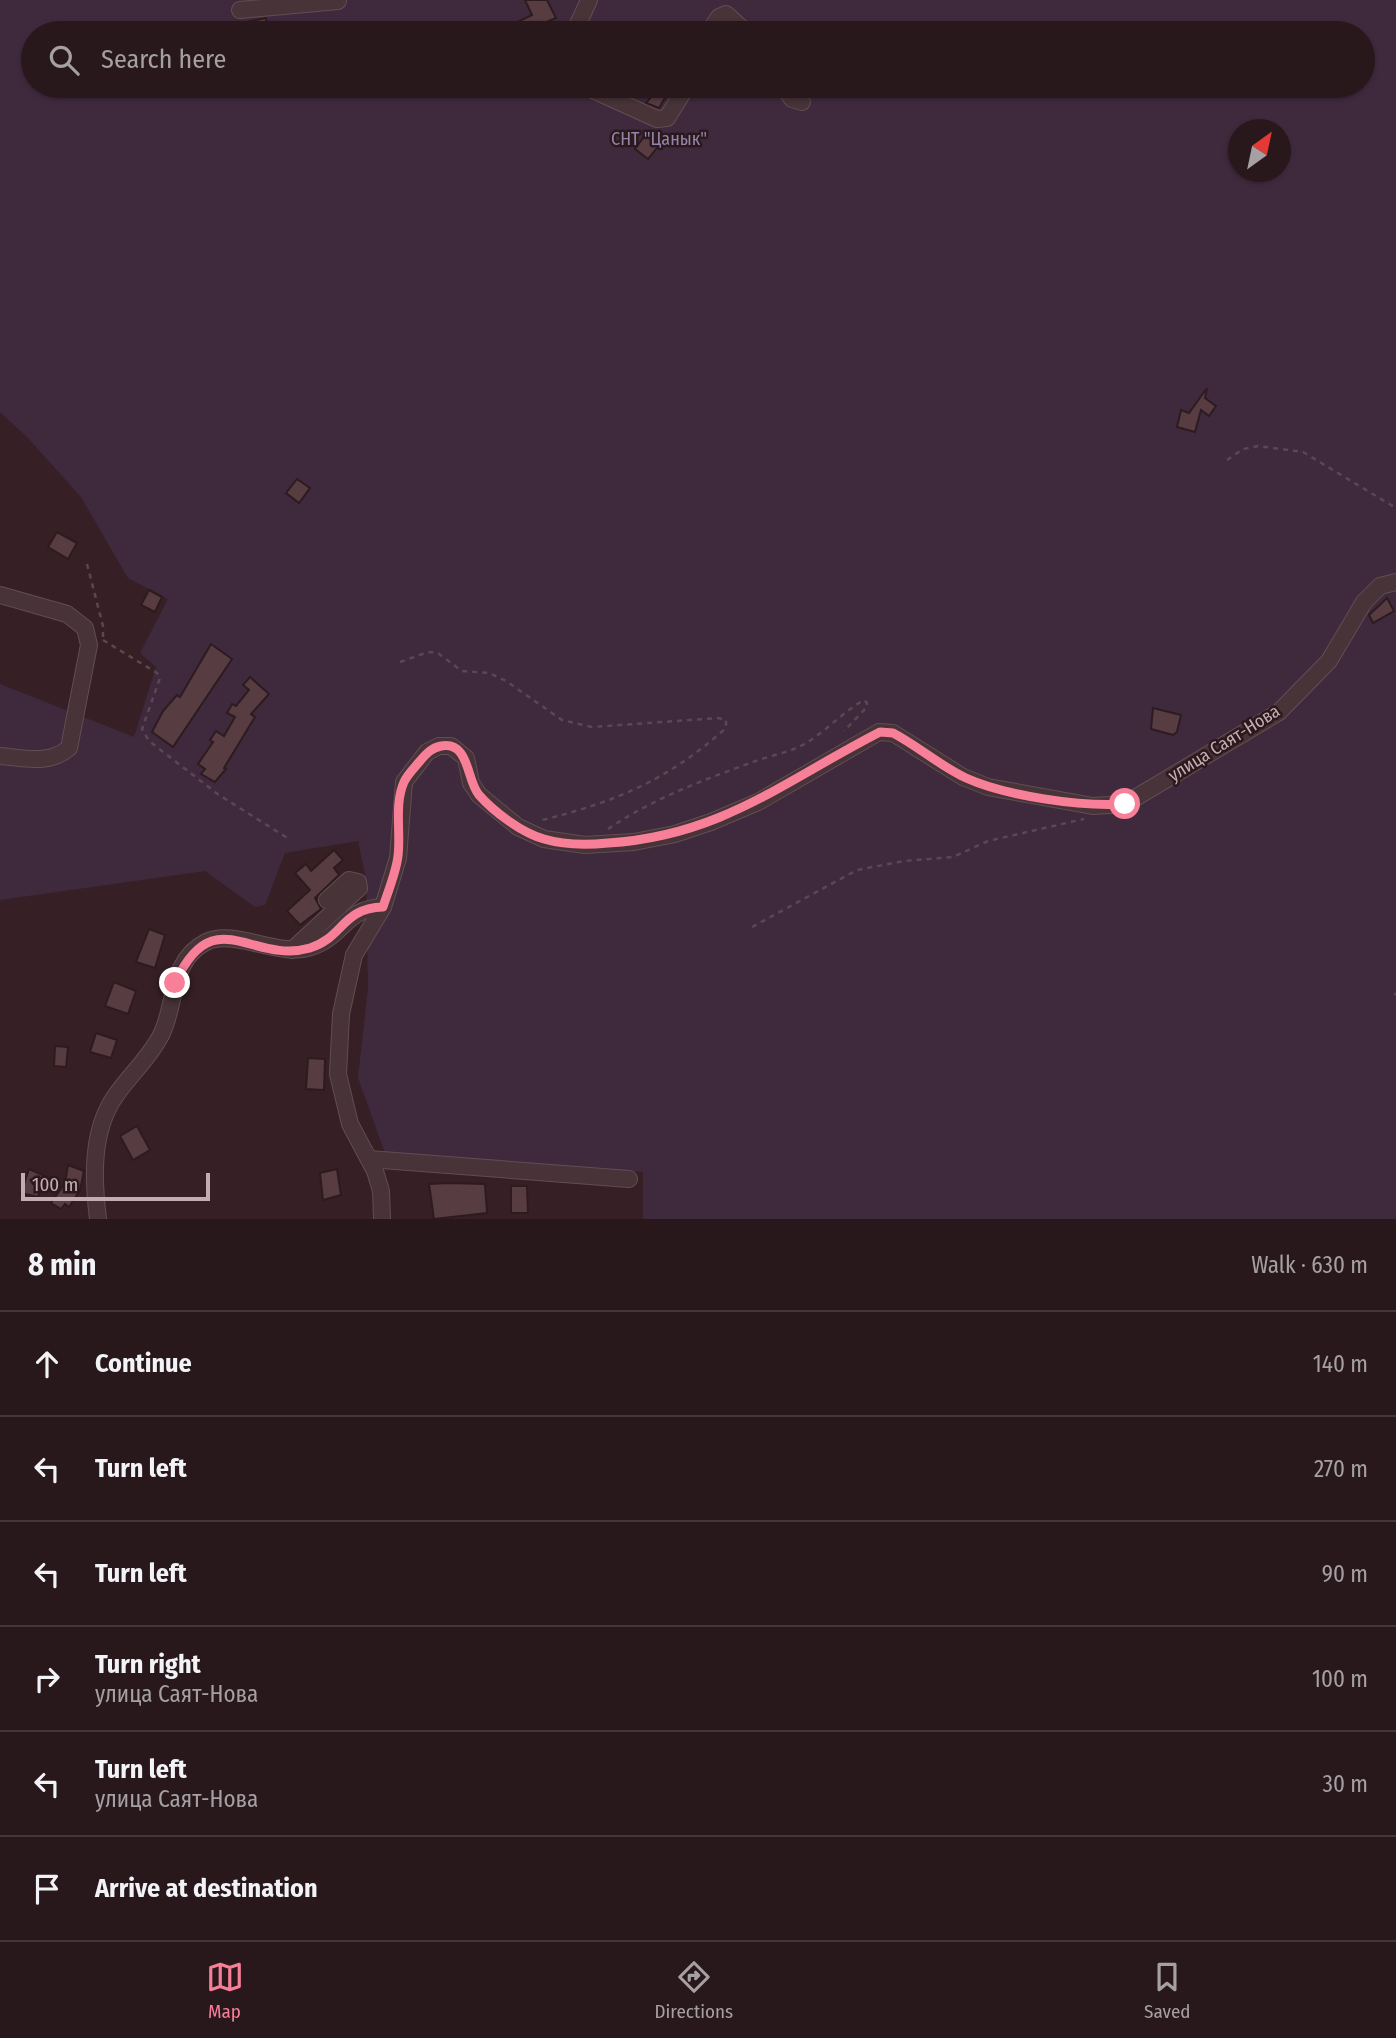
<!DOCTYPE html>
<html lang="en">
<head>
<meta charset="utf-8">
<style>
	body { margin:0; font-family:"Fira Sans Condensed",sans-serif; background:#302125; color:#f1f3f6 }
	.compass { position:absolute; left:1228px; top:119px; width:63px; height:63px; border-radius:50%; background:#28181c; box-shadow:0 2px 5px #0004; rotate:33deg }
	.scale { position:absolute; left:21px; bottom:18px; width:189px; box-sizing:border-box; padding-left:7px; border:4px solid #c4adb2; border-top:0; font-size:19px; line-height:24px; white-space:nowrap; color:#c4adb2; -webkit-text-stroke:5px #2b191d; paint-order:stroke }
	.stop { position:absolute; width:21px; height:21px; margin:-16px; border:5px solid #f77f98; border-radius:50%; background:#fff }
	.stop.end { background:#f77f98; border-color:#fff; box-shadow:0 2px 7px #0008 }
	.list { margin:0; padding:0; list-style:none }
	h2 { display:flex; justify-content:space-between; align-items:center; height:91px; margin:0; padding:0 28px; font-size:30px }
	h2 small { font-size:23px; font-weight:400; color:#a5a0a3 }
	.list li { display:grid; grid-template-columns:46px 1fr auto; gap:21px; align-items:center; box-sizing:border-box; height:105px; padding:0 28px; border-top:2px solid #44373b }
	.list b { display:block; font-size:26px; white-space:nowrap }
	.list p { margin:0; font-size:23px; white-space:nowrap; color:#a5a0a3 }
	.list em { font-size:23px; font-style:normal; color:#a5a0a3 }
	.icon { flex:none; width:38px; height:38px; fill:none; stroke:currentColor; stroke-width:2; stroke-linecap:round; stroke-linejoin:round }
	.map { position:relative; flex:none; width:1396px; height:1219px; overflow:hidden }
	.search { position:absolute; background:#28181c; box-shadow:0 2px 5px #0004; left:21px; right:21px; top:21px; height:77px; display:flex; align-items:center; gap:18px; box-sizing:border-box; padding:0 24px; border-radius:38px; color:#a5a0a3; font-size:26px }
	.sheet { height:721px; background:#28181c }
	nav { display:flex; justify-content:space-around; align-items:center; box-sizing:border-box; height:98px; border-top:2px solid #44373b; background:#28181c; font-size:19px; color:#a5a0a3 }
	nav a { display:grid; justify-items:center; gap:4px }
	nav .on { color:#f77f98 }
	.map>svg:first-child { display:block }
	.green { fill:#3f2a3d; fill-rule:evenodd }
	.building { fill:#573c42; stroke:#2d1b1f; stroke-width:2 }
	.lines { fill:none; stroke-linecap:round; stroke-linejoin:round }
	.minor-casing { stroke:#624e52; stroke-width:18 }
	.path { stroke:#5c4654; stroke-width:2.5; stroke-dasharray:5 5; stroke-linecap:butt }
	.minor { stroke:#473338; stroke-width:16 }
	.route { stroke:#f77f98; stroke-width:9 }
	.labels { text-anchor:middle; stroke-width:5; stroke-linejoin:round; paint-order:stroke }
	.park-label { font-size:18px; fill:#9384a9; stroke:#2b191d }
	.street-label { font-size:18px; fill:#c4adb2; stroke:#2b191d }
</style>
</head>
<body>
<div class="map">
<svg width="1396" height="1219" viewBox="0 0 1396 1219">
	<rect width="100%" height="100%" fill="#362025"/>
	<!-- green -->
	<path class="green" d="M0,0H1396V1219H643V1172L385,1153L358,1078L368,988L366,879L358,841L285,853L265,905L255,907L205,871L0,900V684L134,737L156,667L140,653L168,599L128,578L81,497L28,438L0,412ZM33,33H1363V86H33ZM1238,130H1280V172H1238Z"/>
	<!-- building -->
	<g class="building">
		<polygon points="525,0 547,0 556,18 521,33 495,33 532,15"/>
		<polygon points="266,18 268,33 237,33 236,24"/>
		<polygon points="660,86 672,86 659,108 646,103"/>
		<polygon points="646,134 660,144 648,159 635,149"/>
		<polygon points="1207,388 1205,398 1216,406 1209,416 1201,410 1195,432 1177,427 1181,410 1189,413"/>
		<polygon points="297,479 310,488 299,503 286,493"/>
		<polygon points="57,532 77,543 68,559 48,547"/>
		<polygon points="149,590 162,597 155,612 141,605"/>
		<polygon points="1387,598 1394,611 1373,623 1369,615"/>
		<polygon points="211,644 232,659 173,747 152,732 163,711 177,695 180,697"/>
		<polygon points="250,677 269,694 251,714 255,717 224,768 226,769 215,782 201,774 205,769 198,764 213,742 210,740 216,731 224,736 235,717 227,713 232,704 236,706 249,690 243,685"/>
		<polygon points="1153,708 1181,715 1177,732 1173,735 1151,729"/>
		<polygon points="334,850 343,860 334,868 339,875 315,898 321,909 300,925 287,911 310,890 295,873 306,864 311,871"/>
		<polygon points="149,929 165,935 155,968 136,962"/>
		<polygon points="114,982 136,991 128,1014 105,1006"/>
		<polygon points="96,1033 117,1040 111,1058 90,1052"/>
		<polygon points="55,1046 68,1047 66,1067 54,1066"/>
		<polygon points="308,1058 325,1059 324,1090 306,1089"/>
		<polygon points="137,1126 150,1150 133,1160 120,1136"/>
		<polygon points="68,1165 84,1171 80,1190 69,1207 65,1204 61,1209 51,1203 65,1183"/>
		<polygon points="29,1169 45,1176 38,1197 21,1193"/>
		<polygon points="337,1169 341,1195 323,1200 320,1173"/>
		<polygon points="449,1183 485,1184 487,1213 434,1219 429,1184"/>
		<polygon points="511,1186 527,1186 528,1213 511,1213"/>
	</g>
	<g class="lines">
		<defs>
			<g id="minor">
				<polyline points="240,10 338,1"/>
				<polyline points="574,33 589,0"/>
				<polyline points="708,33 719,17 726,14 747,33"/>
				<polyline points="584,86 657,119 667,118 687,86"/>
				<polyline points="783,86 792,99 802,102"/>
				<path d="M0,595L67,614L85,628L89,645L69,748C49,765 25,758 0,756"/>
				<polyline points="292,950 359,888 358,882 349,880 327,900"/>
				<polyline points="369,1159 629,1179"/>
				<path d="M98,1219C93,1178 91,1130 116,1095C130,1075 150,1057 161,1035C177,1004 169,961 206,942C234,928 279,958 311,947C343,937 345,908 383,907"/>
				<polyline points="382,1219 381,1191 375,1171 350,1124 338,1074 341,1014 354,955 383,907 398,858 404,782 427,752 439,746 451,746 466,758 471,783 479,795 518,827 544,839 585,845 634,842 675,834 711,822 758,802 879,732 893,733 963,777 988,787 1093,806 1125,804 1279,712 1329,661 1364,602 1380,586 1396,582"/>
			</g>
		</defs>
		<!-- minor casing -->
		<use href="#minor" class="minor-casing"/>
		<!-- path -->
		<g class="path">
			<polyline points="1227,460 1243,449 1258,446 1303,452 1396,508"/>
			<polyline points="87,564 103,626 103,640"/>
			<polyline points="103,640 157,673 160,678 142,729 149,741 219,795 289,839"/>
			<path d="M400,662L428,652L438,653L462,671L489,673L506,681L562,720L592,727L718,718L726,720V728C667,781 613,803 538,821"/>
			<path d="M608,829C652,799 703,780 753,762C766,757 781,754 794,749C821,738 839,714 864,700L867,703V707L844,731"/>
			<polyline points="752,927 857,870 904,861 953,857 988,841 1084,819"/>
			<polyline points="1394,994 1396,994"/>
		</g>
		<!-- minor -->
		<use href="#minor" class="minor"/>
	</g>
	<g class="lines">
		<!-- route -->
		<path class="route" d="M175,983C214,899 251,965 310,948C343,938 342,908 383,907C388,891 396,873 398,856C401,833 394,804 404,782C407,775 415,767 420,761C426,754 431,748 441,746C470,741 466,780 479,795C494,812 522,833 544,839C564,845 588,845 608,843C721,836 784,781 880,732L893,733C918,746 940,766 966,778C1006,796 1081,807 1125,804"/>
	</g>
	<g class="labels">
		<!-- park labels -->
		<g class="park-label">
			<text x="659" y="145">СНТ "Цанык"</text>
		</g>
		<!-- street labels -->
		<g class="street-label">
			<text transform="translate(1224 743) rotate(-32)" y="6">улица Саят-Нова</text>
		</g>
	</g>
</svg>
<svg class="compass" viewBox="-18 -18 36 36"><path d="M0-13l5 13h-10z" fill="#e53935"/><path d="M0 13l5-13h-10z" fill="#a5a0a3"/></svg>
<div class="scale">100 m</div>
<div class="stop" style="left:1125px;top:804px"></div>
<div class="stop end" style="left:175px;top:983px"></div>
<div class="search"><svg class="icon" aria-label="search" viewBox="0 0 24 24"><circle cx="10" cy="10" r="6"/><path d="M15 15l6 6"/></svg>Search here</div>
</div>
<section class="sheet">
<h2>8 min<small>Walk · 630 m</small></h2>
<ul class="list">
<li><svg class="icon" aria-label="ahead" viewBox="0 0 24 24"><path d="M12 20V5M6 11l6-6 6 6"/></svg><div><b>Continue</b></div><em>140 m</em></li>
<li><svg class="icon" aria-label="left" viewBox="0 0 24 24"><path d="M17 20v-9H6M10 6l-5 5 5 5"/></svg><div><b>Turn left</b></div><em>270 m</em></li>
<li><svg class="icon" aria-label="left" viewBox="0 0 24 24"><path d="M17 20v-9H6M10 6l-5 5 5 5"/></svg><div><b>Turn left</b></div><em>90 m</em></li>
<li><svg class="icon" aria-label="right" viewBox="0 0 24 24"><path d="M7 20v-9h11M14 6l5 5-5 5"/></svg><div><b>Turn right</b><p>улица Саят-Нова</p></div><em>100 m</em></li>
<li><svg class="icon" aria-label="left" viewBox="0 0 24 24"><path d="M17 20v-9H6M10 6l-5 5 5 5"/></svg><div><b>Turn left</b><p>улица Саят-Нова</p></div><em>30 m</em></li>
<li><svg class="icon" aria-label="arrive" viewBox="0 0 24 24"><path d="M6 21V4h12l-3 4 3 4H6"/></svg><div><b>Arrive at destination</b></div></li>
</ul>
</section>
<nav>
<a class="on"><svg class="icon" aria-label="map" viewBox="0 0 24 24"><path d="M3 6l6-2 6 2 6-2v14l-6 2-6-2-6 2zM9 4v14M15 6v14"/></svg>Map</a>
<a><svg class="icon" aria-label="directions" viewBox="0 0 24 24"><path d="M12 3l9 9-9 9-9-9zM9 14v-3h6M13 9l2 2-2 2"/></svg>Directions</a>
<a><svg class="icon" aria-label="saved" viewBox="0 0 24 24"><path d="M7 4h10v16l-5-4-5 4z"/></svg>Saved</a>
</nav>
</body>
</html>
